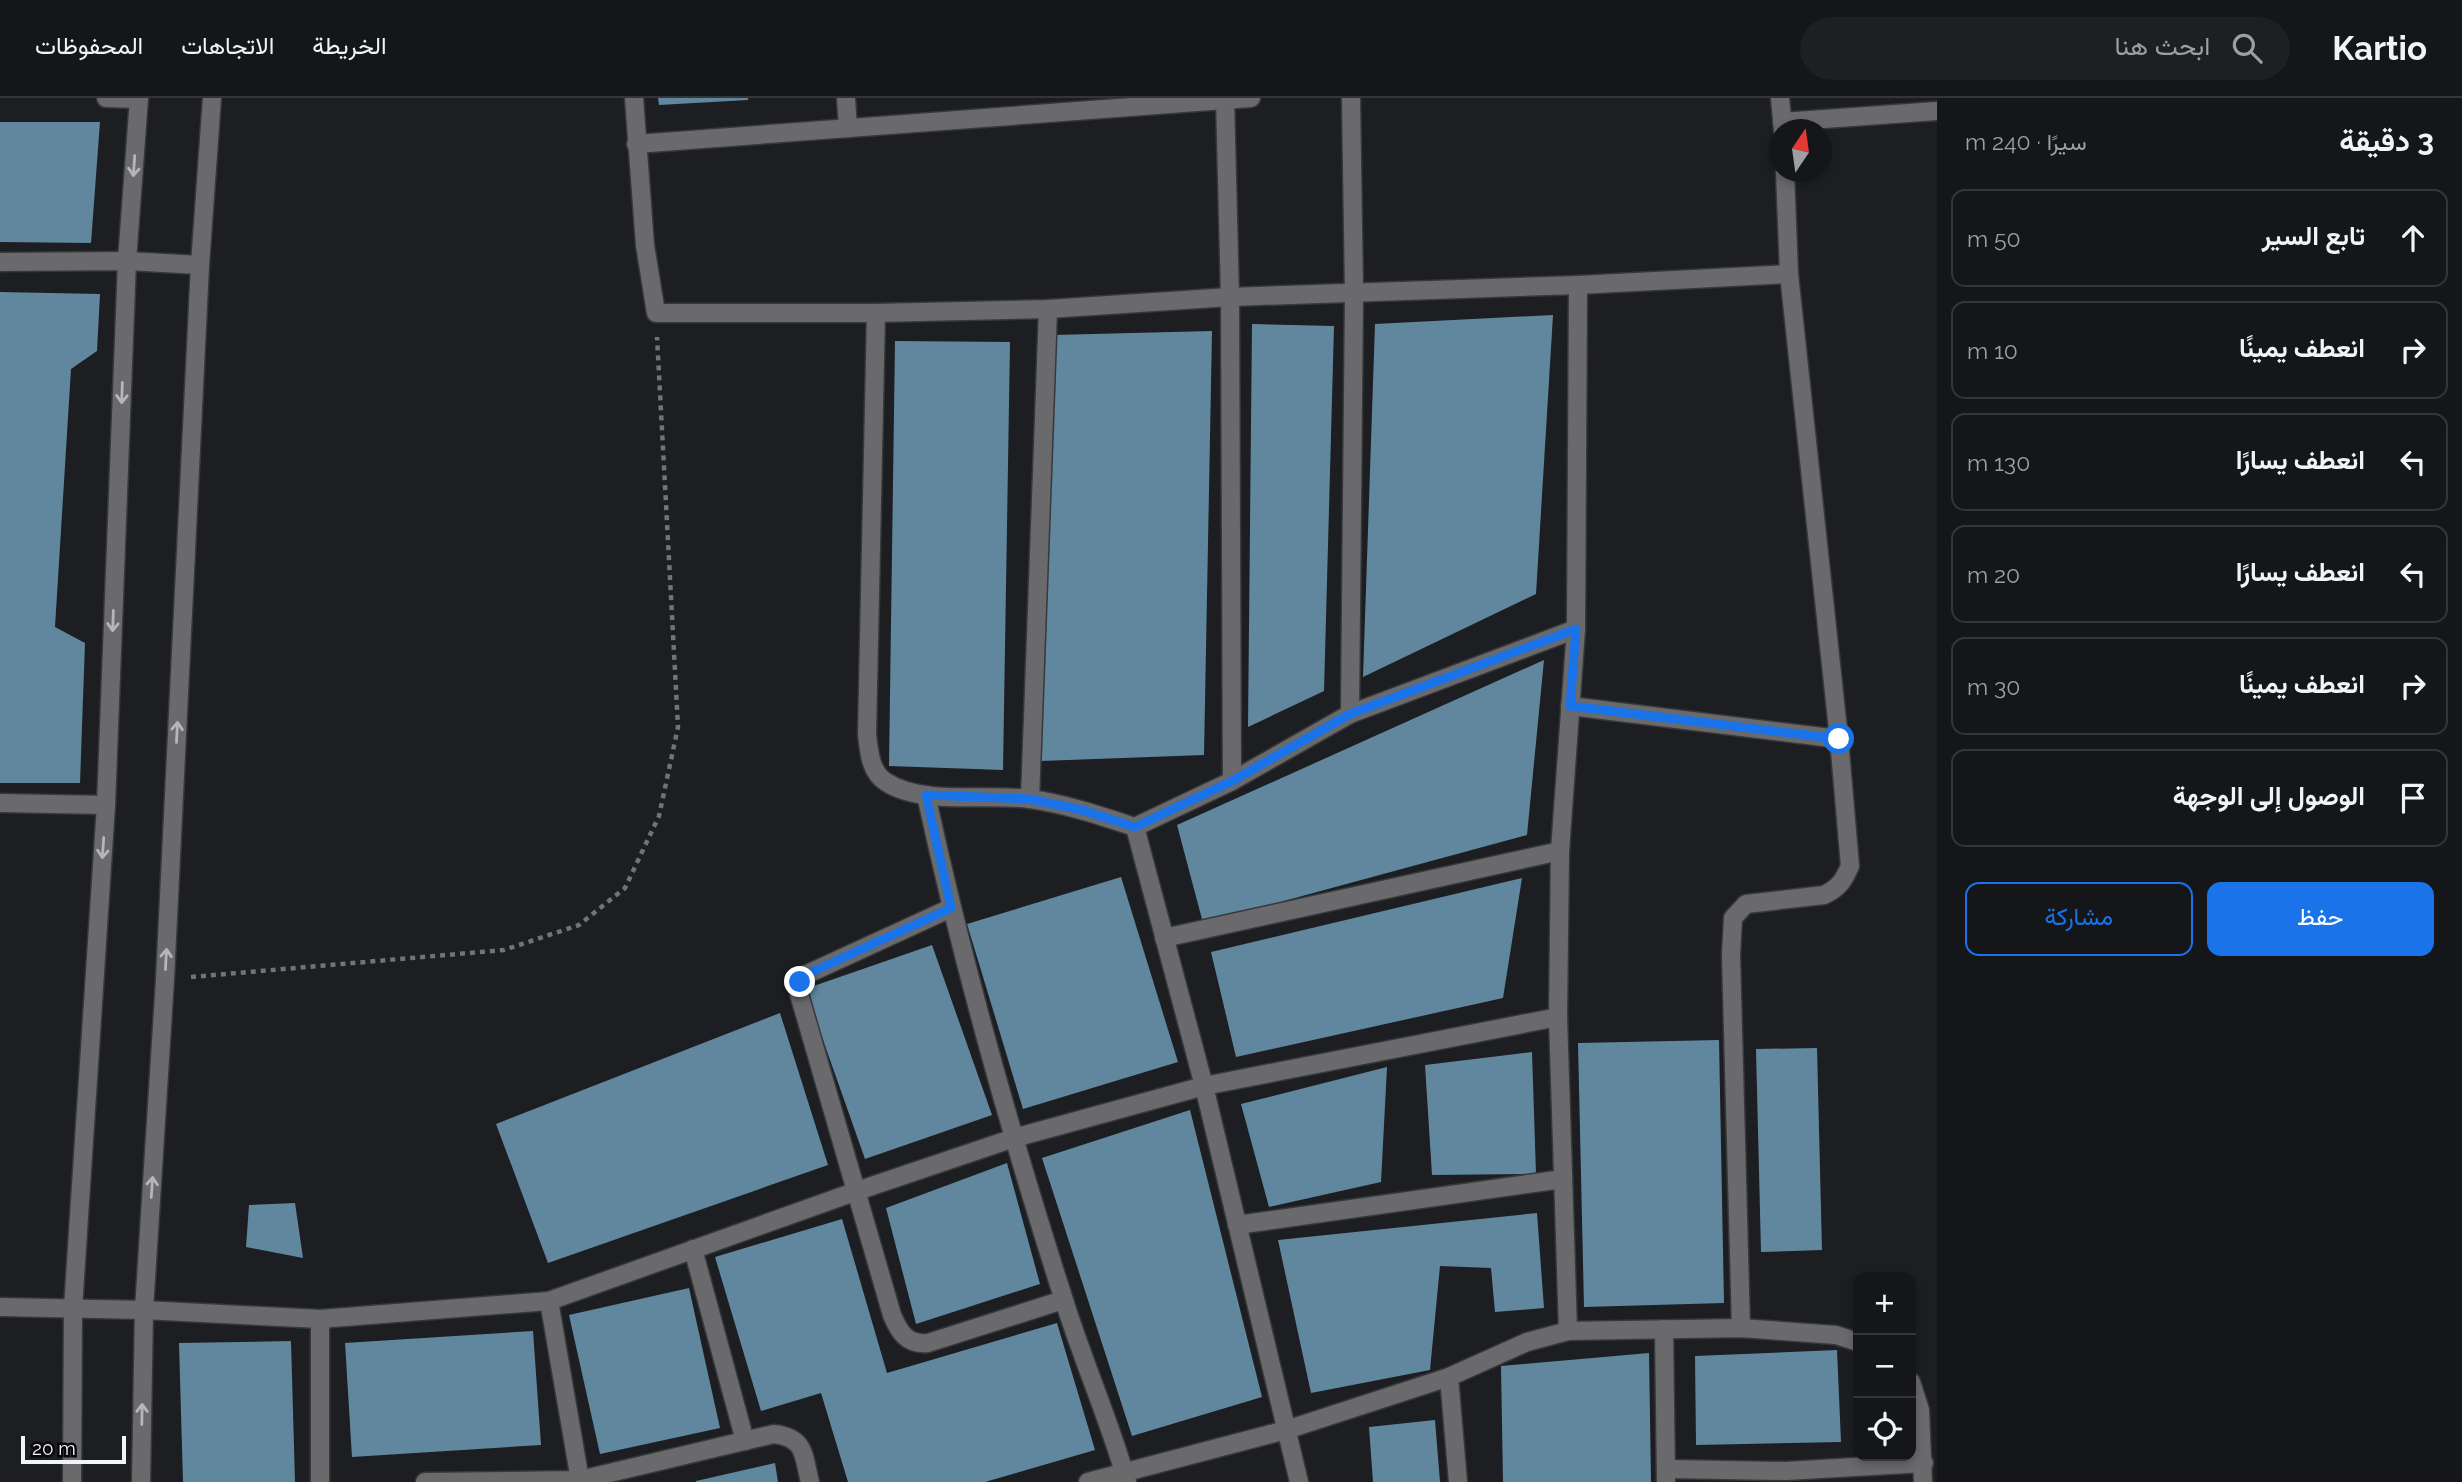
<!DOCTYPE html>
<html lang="ar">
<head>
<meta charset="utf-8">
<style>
	body { margin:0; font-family:Raleway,Vazirmatn,sans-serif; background:#1e1f23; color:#f1f3f6; direction:rtl }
	.controls { position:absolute; right:21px; bottom:21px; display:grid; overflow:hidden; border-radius:14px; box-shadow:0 4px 10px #0003 }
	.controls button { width:63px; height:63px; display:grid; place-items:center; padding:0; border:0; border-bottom:2px solid #343539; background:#15161a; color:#f1f3f6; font:35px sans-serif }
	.compass { position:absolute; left:1769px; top:21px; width:63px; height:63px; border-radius:50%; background:#15161a; box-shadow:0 4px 10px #0003; rotate:13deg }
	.scale { position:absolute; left:21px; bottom:18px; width:105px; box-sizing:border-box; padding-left:7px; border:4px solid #f3f4f7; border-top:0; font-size:19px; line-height:24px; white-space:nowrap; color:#f3f4f7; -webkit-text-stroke:5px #08080a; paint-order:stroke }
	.stop { position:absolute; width:21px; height:21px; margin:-16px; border:5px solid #1a73e8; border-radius:50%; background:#fff }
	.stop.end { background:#1a73e8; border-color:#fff; box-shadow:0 2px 7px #0008 }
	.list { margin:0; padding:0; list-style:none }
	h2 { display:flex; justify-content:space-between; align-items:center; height:91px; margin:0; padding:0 28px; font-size:30px }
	h2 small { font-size:23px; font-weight:400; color:#9d9fa2 }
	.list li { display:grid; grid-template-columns:46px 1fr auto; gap:21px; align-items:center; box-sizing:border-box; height:98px; margin:0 14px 14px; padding:0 14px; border:2px solid #343539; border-radius:14px }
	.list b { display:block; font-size:26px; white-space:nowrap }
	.list em { font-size:23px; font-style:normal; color:#9d9fa2 }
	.actions { display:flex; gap:14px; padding:21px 28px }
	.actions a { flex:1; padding:16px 0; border:2px solid #1a73e8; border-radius:14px; text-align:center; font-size:24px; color:#1a73e8 }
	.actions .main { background:#1a73e8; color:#fff }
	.icon { flex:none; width:38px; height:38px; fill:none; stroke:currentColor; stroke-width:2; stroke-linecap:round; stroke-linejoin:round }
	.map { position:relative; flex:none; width:1937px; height:1384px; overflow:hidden; direction:ltr }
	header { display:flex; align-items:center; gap:42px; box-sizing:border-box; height:98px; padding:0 35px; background:#15161a; border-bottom:2px solid #343539 }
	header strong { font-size:33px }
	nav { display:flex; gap:38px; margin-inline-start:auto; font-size:24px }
	.search { width:490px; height:63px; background:#1e1f23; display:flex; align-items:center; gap:18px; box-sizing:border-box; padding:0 24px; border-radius:38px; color:#9d9fa2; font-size:26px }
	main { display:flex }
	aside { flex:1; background:#15161a }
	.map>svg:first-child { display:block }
	.building { fill:#61879e }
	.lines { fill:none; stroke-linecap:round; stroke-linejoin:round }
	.minor-casing { stroke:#36383c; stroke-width:21 }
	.path { stroke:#717377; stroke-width:4.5; stroke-dasharray:5 5; stroke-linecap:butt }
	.minor { stroke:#6a6a6c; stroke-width:18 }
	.oneway { stroke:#b5b6b8 }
	.route { stroke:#1a73e8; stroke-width:9 }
</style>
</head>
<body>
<header>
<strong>Kartio</strong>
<div class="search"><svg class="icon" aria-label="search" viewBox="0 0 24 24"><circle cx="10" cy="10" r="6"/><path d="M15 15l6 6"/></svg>ابحث هنا</div>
<nav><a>الخريطة</a><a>الاتجاهات</a><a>المحفوظات</a></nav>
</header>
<main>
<aside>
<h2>3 دقيقة<small>سيرًا · 240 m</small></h2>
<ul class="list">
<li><svg class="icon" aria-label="ahead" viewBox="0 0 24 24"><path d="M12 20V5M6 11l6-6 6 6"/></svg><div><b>تابع السير</b></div><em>50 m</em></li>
<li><svg class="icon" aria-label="right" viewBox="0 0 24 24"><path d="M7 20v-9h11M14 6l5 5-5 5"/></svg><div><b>انعطف يمينًا</b></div><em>10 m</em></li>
<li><svg class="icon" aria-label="left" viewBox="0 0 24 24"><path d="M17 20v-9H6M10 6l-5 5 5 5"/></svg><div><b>انعطف يسارًا</b></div><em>130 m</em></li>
<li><svg class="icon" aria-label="left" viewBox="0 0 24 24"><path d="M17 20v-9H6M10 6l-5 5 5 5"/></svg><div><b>انعطف يسارًا</b></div><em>20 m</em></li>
<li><svg class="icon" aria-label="right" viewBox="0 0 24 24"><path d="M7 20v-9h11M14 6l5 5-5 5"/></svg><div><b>انعطف يمينًا</b></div><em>30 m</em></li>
<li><svg class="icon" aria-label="arrive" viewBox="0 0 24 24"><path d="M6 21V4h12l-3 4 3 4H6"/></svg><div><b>الوصول إلى الوجهة</b></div></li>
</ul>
<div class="actions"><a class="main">حفظ</a><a>مشاركة</a></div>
</aside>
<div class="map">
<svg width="1937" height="1384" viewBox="0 0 1937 1384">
	<rect width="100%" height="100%" fill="#1c1e22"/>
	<!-- building -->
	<g class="building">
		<polygon points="658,0 748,0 748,2 659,7"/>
		<polygon points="0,24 100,24 91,145 0,144"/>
		<polygon points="0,194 100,196 97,253 71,271 55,529 85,545 80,685 0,685"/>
		<polygon points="1553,217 1536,496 1363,579 1375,226"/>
		<polygon points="1252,226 1334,228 1324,593 1248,629"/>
		<polygon points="1212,233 1204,657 1041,663 1053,237"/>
		<polygon points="895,243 1010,244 1003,672 889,668"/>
		<polygon points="1544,562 1527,737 1203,825 1177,727"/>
		<polygon points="1121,779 1178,964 1023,1011 967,826"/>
		<polygon points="1522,780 1503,900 1236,959 1211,854"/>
		<polygon points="932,847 992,1017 865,1061 805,891"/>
		<polygon points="780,915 828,1067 548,1165 496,1026"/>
		<polygon points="1719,942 1724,1205 1584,1209 1578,945"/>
		<polygon points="1817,950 1822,1152 1761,1154 1756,951"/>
		<polygon points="1532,954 1536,1076 1432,1077 1425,967"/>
		<polygon points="1387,969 1381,1084 1269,1109 1241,1006"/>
		<polygon points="1190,1012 1262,1299 1132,1338 1042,1060"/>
		<polygon points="1007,1065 1040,1186 916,1226 886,1110"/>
		<polygon points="295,1105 303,1160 246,1149 249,1107"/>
		<polygon points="1537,1115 1544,1210 1495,1214 1491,1170 1440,1168 1430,1272 1311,1295 1278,1142"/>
		<polygon points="842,1121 887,1275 1057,1225 1095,1352 985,1384 848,1384 821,1295 761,1313 715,1159"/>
		<polygon points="689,1190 720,1330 600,1356 569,1217"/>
		<polygon points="533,1233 541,1347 352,1359 345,1245"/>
		<polygon points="291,1243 295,1384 183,1384 179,1245"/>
		<polygon points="1837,1252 1841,1344 1696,1347 1695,1258"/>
		<polygon points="1649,1255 1651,1384 1503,1384 1501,1268"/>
		<polygon points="1435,1322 1440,1384 1373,1384 1369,1329"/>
		<polygon points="775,1365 778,1384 696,1384 696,1383"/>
	</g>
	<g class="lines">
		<defs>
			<g id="minor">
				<polyline points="106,0 139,1"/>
				<polyline points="634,0 645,147 656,215 876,215 1048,211 1230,199 1578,187 1789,176"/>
				<polyline points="846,0 848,30"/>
				<polyline points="1225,0 1230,199 1232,683"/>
				<polyline points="1780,0 1783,32"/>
				<polyline points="1782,24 1937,13"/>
				<polyline points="636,46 1251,0"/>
				<polyline points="0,164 127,163 200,167"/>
				<path d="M876,215L867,636C869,653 870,674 886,684C923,708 987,695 1030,701C1066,706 1101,718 1135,729L1232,683L1350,616L1576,531"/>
				<polyline points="1570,608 1839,641"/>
				<polyline points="1350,616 1354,195 1351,0"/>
				<path d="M926,697C963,867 1010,1034 1063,1199C1082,1261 1109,1321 1127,1384"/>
				<polyline points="1030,701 1048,211"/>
				<polyline points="0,705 106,707"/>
				<polyline points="1135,729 1204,988 1299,1384"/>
				<path d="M951,810L803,878L798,889L799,896L892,1217C899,1234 907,1247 928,1245L1063,1202"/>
				<polyline points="1164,840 1560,753"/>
				<polyline points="1237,1127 1563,1081"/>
				<polyline points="693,1151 745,1343"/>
				<polyline points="549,1203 580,1382"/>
				<polyline points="0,1209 144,1212 320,1221 549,1203 857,1093 1014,1040 1204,988 1558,919"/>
				<path d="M1741,1230L1731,857L1733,820L1746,806L1824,797C1839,790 1844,782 1850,768L1839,641L1789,176L1785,74"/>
				<polyline points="1664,1231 1666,1384"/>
				<polyline points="1568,1233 1558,919 1560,753 1576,531 1578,187"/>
				<polyline points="1449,1279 1458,1384"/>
				<polyline points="1911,1284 1920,1312 1923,1384"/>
				<polyline points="1667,1371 1786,1373 1924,1365"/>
				<polyline points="72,1384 73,1210 106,707 127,163 139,0"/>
				<polyline points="141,1384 144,1212 165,881 200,167 212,0"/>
				<polyline points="320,1384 320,1221"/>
				<path d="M425,1384L580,1382L774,1336C806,1340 803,1357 810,1384"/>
				<polyline points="1088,1384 1286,1332 1449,1279 1527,1244 1568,1233 1741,1230 1836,1237 1858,1244"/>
			</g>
		</defs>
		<!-- minor casing -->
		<use href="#minor" class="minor-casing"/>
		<!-- path -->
		<polyline class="path" points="191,879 504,852 579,827 625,790 659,718 678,629 657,239"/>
		<!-- minor -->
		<use href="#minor" class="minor"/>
	</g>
	<!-- one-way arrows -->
	<defs><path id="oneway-shaft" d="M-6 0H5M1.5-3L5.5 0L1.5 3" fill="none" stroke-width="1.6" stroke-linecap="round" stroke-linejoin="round" transform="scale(1.75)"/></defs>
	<g class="oneway">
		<use href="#oneway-shaft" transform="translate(134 68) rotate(94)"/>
		<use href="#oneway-shaft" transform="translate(122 295) rotate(92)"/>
		<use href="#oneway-shaft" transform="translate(113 523) rotate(92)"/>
		<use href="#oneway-shaft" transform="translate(177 634) rotate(-87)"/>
		<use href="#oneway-shaft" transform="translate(103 750) rotate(94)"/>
		<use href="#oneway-shaft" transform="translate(166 861) rotate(-87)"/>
		<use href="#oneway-shaft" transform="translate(152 1089) rotate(-86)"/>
		<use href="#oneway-shaft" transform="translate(142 1316) rotate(-89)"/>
	</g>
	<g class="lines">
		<!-- route -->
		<polyline class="route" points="800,884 803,878 951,810 926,697 1030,701 1082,712 1135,729 1232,683 1350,616 1576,531 1570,608 1839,641"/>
	</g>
</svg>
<div class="controls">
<button>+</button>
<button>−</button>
<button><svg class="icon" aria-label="locate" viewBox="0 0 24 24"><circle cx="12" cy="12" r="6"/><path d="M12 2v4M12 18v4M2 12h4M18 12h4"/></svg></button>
</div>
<svg class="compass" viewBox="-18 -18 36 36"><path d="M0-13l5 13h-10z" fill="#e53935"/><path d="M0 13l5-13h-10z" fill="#9d9fa2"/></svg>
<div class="scale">20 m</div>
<div class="stop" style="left:1839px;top:641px"></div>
<div class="stop end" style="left:800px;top:884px"></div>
</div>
</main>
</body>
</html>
